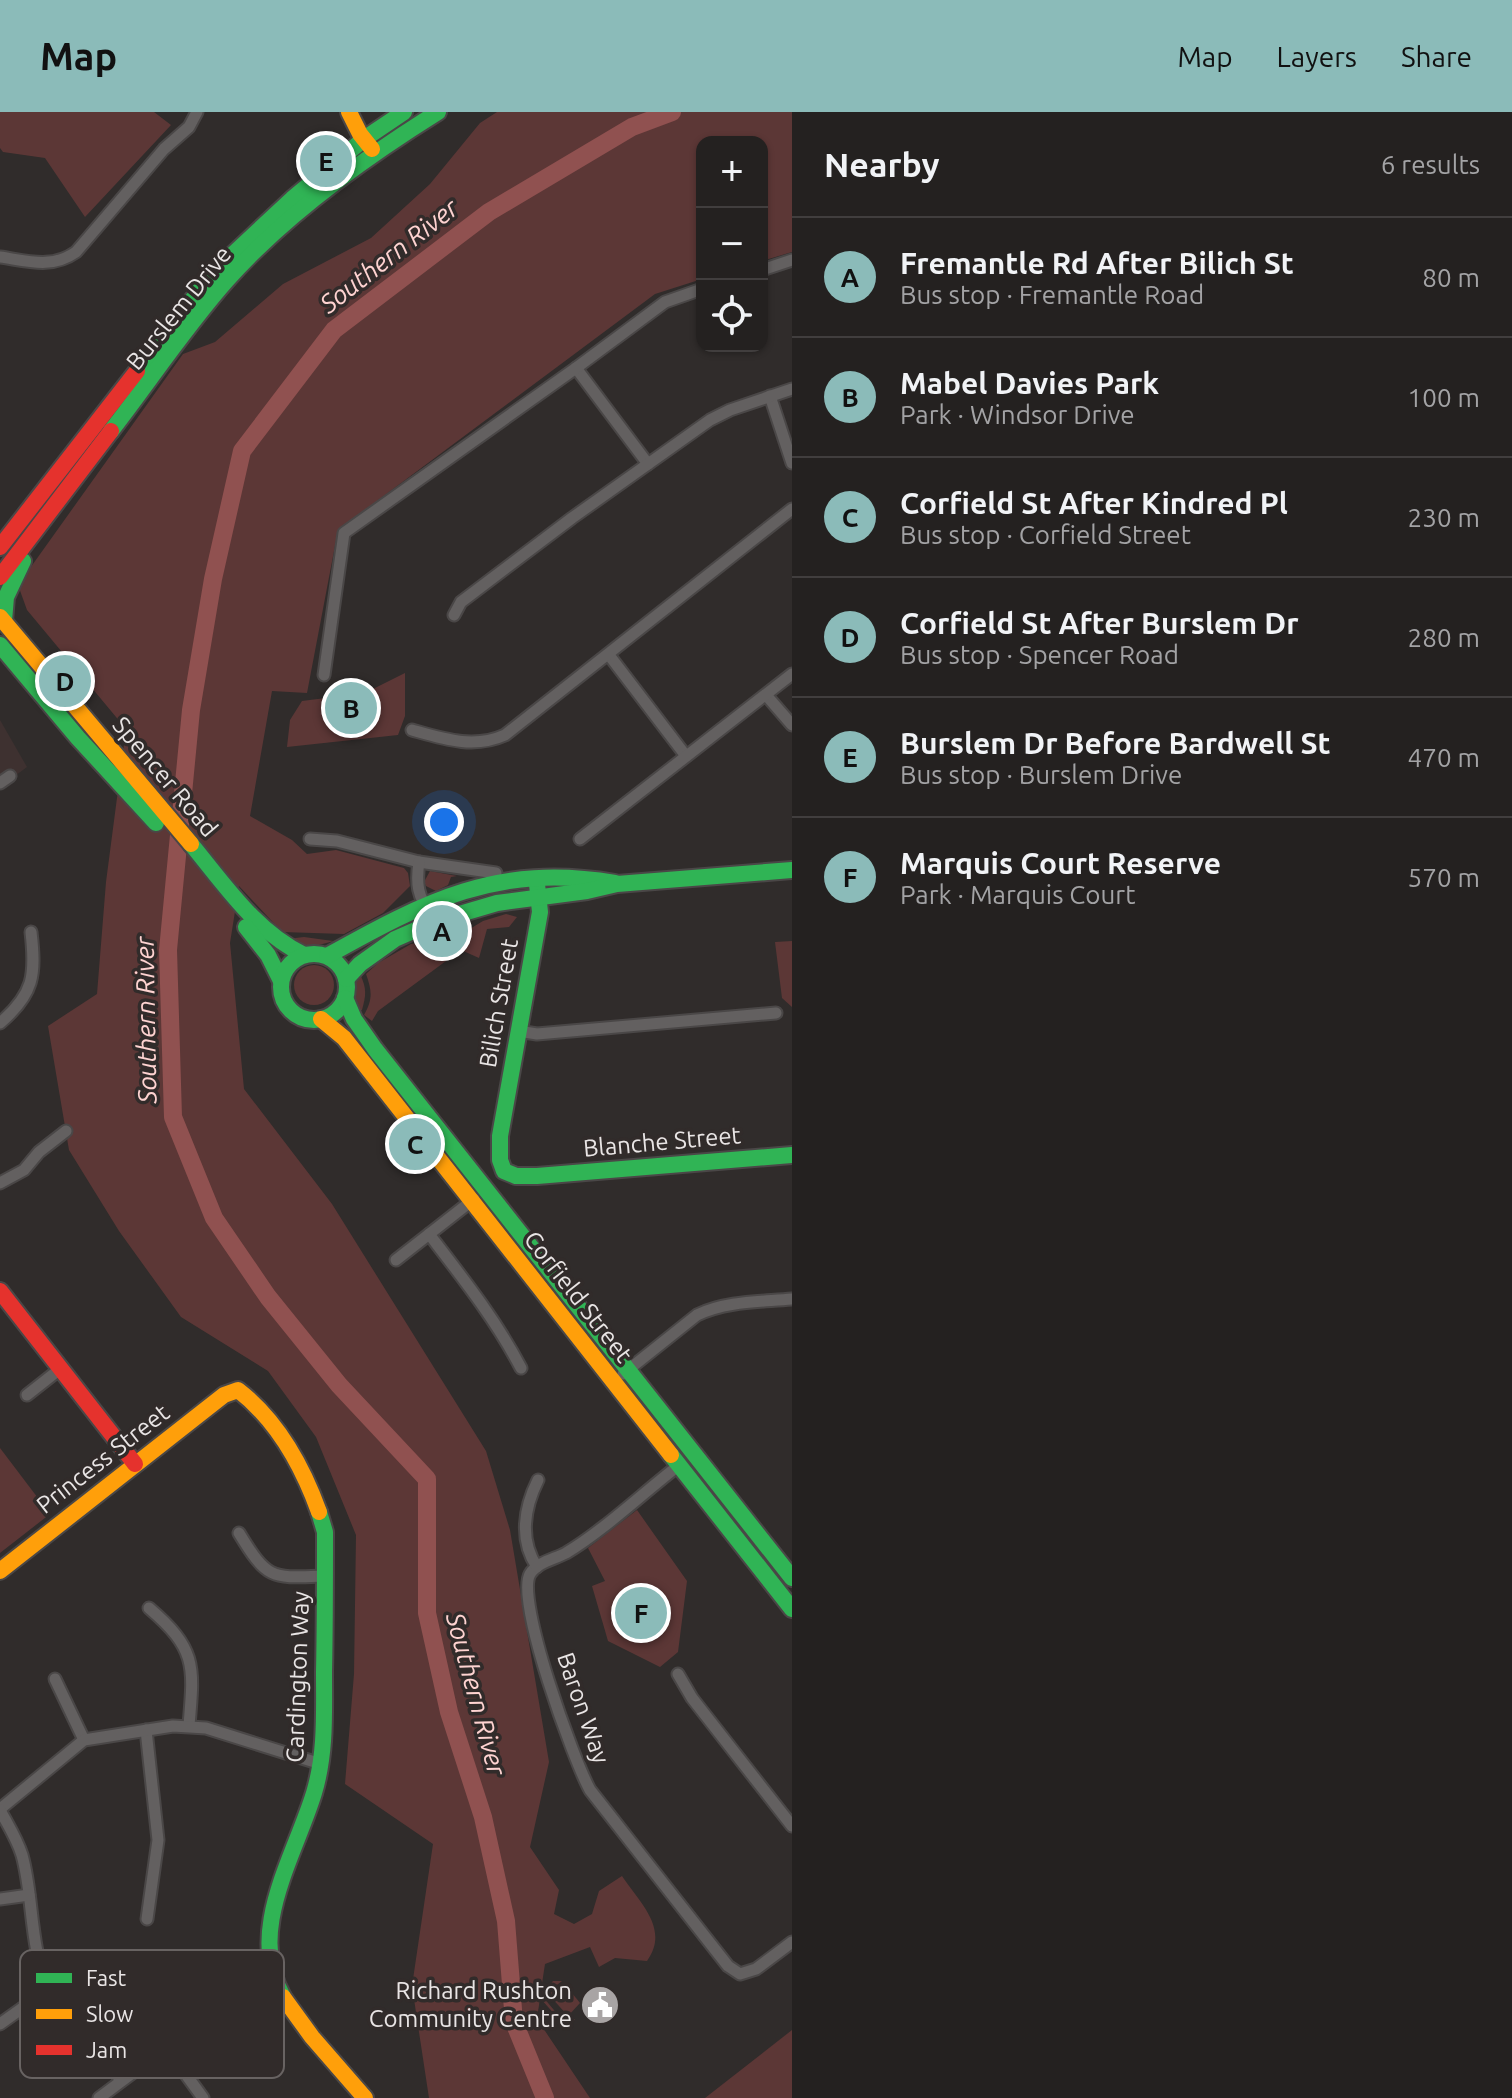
<!DOCTYPE html>
<html lang="en">
<head>
<meta charset="utf-8">
<style>
	body { margin:0; font-family:Ubuntu,sans-serif; background:#2c2929; color:#f1f3f6 }
	.controls { position:absolute; right:24px; top:24px; display:grid; overflow:hidden; border-radius:16px; box-shadow:0 2px 6px #0004 }
	.controls button { width:72px; height:72px; display:grid; place-items:center; padding:0; border:0; border-bottom:2px solid #413e3e; background:#242120; color:#f1f3f6; font:40px sans-serif }
	.you { position:absolute; left:444px; top:710px; width:28px; height:28px; margin:-20px; border:6px solid #fff; border-radius:50%; background:#1a73e8; box-shadow:0 0 0 12px #1a73e833 }
	.badge { display:grid; place-items:center; width:52px; height:52px; border-radius:50%; background:#8bbbb9; color:#111; font-size:26px; font-weight:700 }
	.pin { position:absolute; translate:-50% -50%; border:4px solid #fff; box-shadow:0 2px 8px #0006 }
	.list { margin:0; padding:0; list-style:none }
	h2 { display:flex; justify-content:space-between; align-items:center; height:104px; margin:0; padding:0 32px; font-size:34px }
	h2 small { font-size:26px; font-weight:400; color:#a3a3a5 }
	.list li { display:grid; grid-template-columns:52px 1fr auto; gap:24px; align-items:center; box-sizing:border-box; height:120px; padding:0 32px; border-top:2px solid #413e3e }
	.list b { display:block; font-size:30px; white-space:nowrap }
	.list p { margin:0; font-size:26px; white-space:nowrap; color:#a3a3a5 }
	.list em { font-size:26px; font-style:normal; color:#a3a3a5 }
	.icon { flex:none; width:44px; height:44px; fill:none; stroke:currentColor; stroke-width:2; stroke-linecap:round; stroke-linejoin:round }
	.map { position:relative; flex:none; width:792px; height:1986px; overflow:hidden }
	header { display:flex; align-items:center; gap:48px; box-sizing:border-box; height:112px; padding:0 40px; background:#8bbbb9; color:#111 }
	header strong { font-size:38px }
	nav { display:flex; gap:44px; margin-inline-start:auto; font-size:28px }
	main { display:flex }
	aside { flex:1; background:#242120 }
	.map>svg:first-child { display:block }
	.built { fill:#3e3130 }
	.green { fill:#5c3736 }
	.lines { fill:none; stroke-linecap:round; stroke-linejoin:round }
	.river { stroke:#905150; stroke-width:18 }
	.street-casing { stroke:#4a4747; stroke-width:15 }
	.fast-casing { stroke:#4a4747; stroke-width:20 }
	.slow-casing { stroke:#4a4747; stroke-width:20 }
	.jam-casing { stroke:#4a4747; stroke-width:20 }
	.street { stroke:#636060; stroke-width:11 }
	.fast { stroke:#30b455; stroke-width:16 }
	.slow { stroke:#ff9f0a; stroke-width:16 }
	.jam { stroke:#e5322d; stroke-width:16 }
	.labels { text-anchor:middle; stroke-width:7; stroke-linejoin:round; paint-order:stroke }
	.street-label { font-size:24px; fill:#e9e5e5; stroke:#312b2a }
	.poi-label { font-size:24px; fill:#e9e5e5; stroke:#312b2a; text-anchor:end }
	.water-label { font-size:26px; font-style:italic; fill:#fed3d1; stroke:#312b2a }
	.key { fill:#312b2a; stroke:#686362; stroke-width:2 }
	.key-label { font-size:22px; fill:#e9e5e5 }
</style>
</head>
<body>
<header>
<strong>Map</strong>
<nav><a>Map</a><a>Layers</a><a>Share</a></nav>
</header>
<main>
<div class="map">
<svg width="792" height="1986" viewBox="0 0 792 1986">
	<rect width="100%" height="100%" fill="#302c2b"/>
	<!-- built -->
	<polygon class="built" points="0,608 27,655 0,675"/>
	<!-- green -->
	<g class="green">
		<polygon points="0,0 154,0 171,13 85,105 45,46 3,40 0,36"/>
		<path d="M497,0H792V140L762,149V30H702V167L655,182L338,418L307,581L272,579L250,704L292,728L307,742L336,738L404,756L408,761L410,774L383,801L344,822L282,820L239,774L230,831L244,977L332,1092L486,1339L510,1418L549,1650L530,1735L559,1778L554,1802L574,1812L592,1802L599,1779L622,1764C640,1791 670,1817 647,1849L615,1846L599,1855L590,1835L545,1852L541,1878L547,1876L553,1869H562L543,1885L564,1910L571,1904L575,1908L570,1909L566,1915L540,1886L537,1907L590,1986H429L412,1874L433,1732L345,1672L354,1562L356,1423L316,1325L268,1259L181,1205L119,1119L69,1038L48,914L97,882L106,770L126,617L27,498L18,473L183,242L215,230L283,172L371,126L430,72L480,11Z"/>
		<polygon points="405,561 405,604 398,623 287,635 290,608 302,589 365,581"/>
		<polygon points="430,759 457,764 451,765 448,773 436,779 426,774 424,770"/>
		<path d="M506,802L517,805L509,815L487,817L479,846L461,838L378,899L372,909L364,903C373,887 372,879 366,862L378,851L411,832L458,824L483,809Z"/>
		<polygon points="304,825 333,829 338,828 307,836 287,827"/>
		<polygon points="792,829 792,895 782,886 775,830"/>
		<circle cx="314" cy="873" r="20"/>
		<path d="M360,862C367,877 366,883 362,898L358,900C352,885 348,875 360,862Z"/>
		<polygon points="0,1336 50,1402 0,1441"/>
		<polygon points="637,1398 687,1469 678,1540 660,1555 608,1529 592,1474 605,1469 588,1436"/>
		<polygon points="564,1871 580,1891 568,1904 550,1884 550,1881"/>
		<polygon points="792,1918 792,1986 705,1986"/>
	</g>
	<g class="lines">
		<!-- river -->
		<polyline class="river" points="545,1986 514,1910 506,1809 483,1705 449,1600 427,1501 427,1367 339,1273 268,1185 214,1106 173,1005 168,838 191,598 213,467 242,339 334,218 489,100 632,15 672,0"/>
		<defs>
			<g id="street">
				<path d="M0,145C28,149 52,157 76,140L164,37L189,15L197,0"/>
				<polyline points="762,158 792,148"/>
				<polyline points="576,256 648,352"/>
				<polyline points="770,284 792,351"/>
				<polyline points="454,503 461,490 572,406 710,308 730,298 792,277"/>
				<polyline points="609,543 686,644"/>
				<polyline points="324,563 344,421 576,256 665,190 702,177"/>
				<polyline points="766,583 792,613"/>
				<path d="M412,618C444,627 474,637 505,623L792,397"/>
				<polyline points="0,671 10,664"/>
				<polyline points="310,727 337,729 419,750 496,761"/>
				<polyline points="580,727 792,562"/>
				<path d="M419,750C416,770 417,787 432,801L446,797"/>
				<path d="M0,911C34,882 36,863 31,820"/>
				<polyline points="518,919 537,922 776,901"/>
				<polyline points="0,1071 24,1058 39,1040 66,1019"/>
				<path d="M429,1122C462,1165 496,1208 521,1256"/>
				<polyline points="396,1148 474,1087"/>
				<path d="M623,1262L697,1203C726,1189 760,1190 792,1187"/>
				<polyline points="27,1283 60,1257"/>
				<path d="M678,1354C643,1381 603,1419 566,1441C555,1447 537,1450 530,1462C515,1488 574,1649 590,1678L728,1854L740,1862L756,1857L792,1830"/>
				<path d="M239,1421C268,1469 272,1466 326,1464"/>
				<path d="M537,1455C519,1428 524,1396 538,1368"/>
				<path d="M149,1496C197,1537 194,1554 189,1613"/>
				<polyline points="678,1562 692,1586 792,1714"/>
				<polyline points="55,1567 84,1628"/>
				<polyline points="146,1618 158,1728 147,1807"/>
				<polyline points="0,1697 84,1628 173,1614 206,1616 321,1652"/>
				<path d="M0,1698C8,1713 17,1727 22,1743C34,1786 29,1835 49,1877L121,1968"/>
				<polyline points="0,1787 29,1783"/>
				<polyline points="0,1912 49,1877"/>
				<polyline points="166,1935 203,1986"/>
				<polyline points="99,1986 194,1915 277,1874"/>
			</g>
			<g id="fast">
				<polyline points="137,259 214,160 292,87 364,27 404,0"/>
				<path d="M111,319C149,270 186,214 227,168C284,104 366,45 438,0"/>
				<polyline points="4,509 6,485 23,449"/>
				<polyline points="0,533 78,626 156,711"/>
				<path d="M191,732C225,773 255,819 304,843"/>
				<polyline points="537,772 540,800 500,1024 500,1048 504,1059 516,1064 537,1064 792,1043"/>
				<polyline points="246,815 268,843 281,869"/>
				<circle cx="314" cy="875" r="33"/>
				<path d="M327,844C426,789 497,751 615,771"/>
				<polyline points="346,867 360,852 395,827 436,809 497,791 587,779 617,772 792,758"/>
				<polyline points="345,886 354,907 375,937 792,1466"/>
				<polyline points="671,1343 792,1497"/>
				<path d="M283,1885C246,1819 294,1746 314,1681C326,1641 324,1602 324,1560C325,1514 325,1467 325,1420L319,1400"/>
			</g>
			<g id="slow">
				<polyline points="349,0 360,22 372,37"/>
				<polyline points="0,505 191,732"/>
				<polyline points="321,907 344,926 671,1343"/>
				<path d="M0,1459L224,1283L238,1278C278,1309 302,1353 319,1400"/>
				<polyline points="283,1885 312,1925 365,1986"/>
			</g>
			<g id="jam">
				<polyline points="0,435 137,259"/>
				<polyline points="0,465 111,319"/>
				<polyline points="0,1179 135,1352"/>
			</g>
		</defs>
		<!-- street casing -->
		<use href="#street" class="street-casing"/>
		<!-- fast casing -->
		<use href="#fast" class="fast-casing"/>
		<!-- slow casing -->
		<use href="#slow" class="slow-casing"/>
		<!-- jam casing -->
		<use href="#jam" class="jam-casing"/>
		<!-- street -->
		<use href="#street" class="street"/>
		<!-- fast -->
		<use href="#fast" class="fast"/>
		<!-- slow -->
		<use href="#slow" class="slow"/>
		<!-- jam -->
		<use href="#jam" class="jam"/>
	</g>
	<!-- icons -->
	<defs>
		<symbol id="civic-disc" viewBox="-11 -11 22 22"><circle r="9.5" fill="#a8a4a4" stroke="#312b2a"/><path d="M-.6-6.5H3V-4.5H.6V-3L4-1V1h2V6H-6V1h2V-1L-.6-3ZM-1.2 2.5V6h2.4V2.5Z" fill="#fff"/></symbol>
	</defs>
	<g fill-rule="evenodd">
		<use href="#civic-disc" x="578" y="1871" width="44" height="44"/>
	</g>
	<g class="labels">
		<!-- street labels -->
		<g class="street-label">
			<text transform="translate(179 196) rotate(-51)" y="8">Burslem Drive</text>
			<text transform="translate(165 665) rotate(50)" y="8">Spencer Road</text>
			<text transform="translate(499 891) rotate(-80)" y="8">Bilich Street</text>
			<text transform="translate(662 1030) rotate(-5)" y="8">Blanche Street</text>
			<text transform="translate(578 1185) rotate(52)" y="8">Corfield Street</text>
			<text transform="translate(103 1347) rotate(-38)" y="8">Princess Street</text>
			<text transform="translate(298 1565) rotate(-88)" y="8">Cardington Way</text>
			<text transform="translate(583 1596) rotate(71)" y="8">Baron Way</text>
		</g>
		<!-- poi labels -->
		<g class="poi-label">
			<text x="572" y="1887">Richard Rushton<tspan x="572" dy="28">Community Centre</tspan></text>
		</g>
		<!-- water labels -->
		<g class="water-label">
			<text transform="translate(389 144) rotate(-38)" y="9">Southern River</text>
			<text transform="translate(146 908) rotate(-91)" y="9">Southern River</text>
			<text transform="translate(476 1582) rotate(75)" y="9">Southern River</text>
		</g>
	</g>
	<!-- legend -->
	<rect x="20" y="1838" width="264" height="128" rx="12" class="key"/>
	<rect x="36" y="1861" width="36" height="10" fill="#30b455"/>
	<rect x="36" y="1897" width="36" height="10" fill="#ff9f0a"/>
	<rect x="36" y="1933" width="36" height="10" fill="#e5322d"/>
	<g class="key-label">
		<text x="86" y="1874">Fast</text>
		<text x="86" y="1910">Slow</text>
		<text x="86" y="1946">Jam</text>
	</g>
</svg>
<div class="controls">
<button>+</button>
<button>−</button>
<button><svg class="icon" aria-label="locate" viewBox="0 0 24 24"><circle cx="12" cy="12" r="6"/><path d="M12 2v4M12 18v4M2 12h4M18 12h4"/></svg></button>
</div>
<div class="you"></div>
<div class="pin badge" style="left:442px;top:819px">A</div>
<div class="pin badge" style="left:351px;top:596px">B</div>
<div class="pin badge" style="left:415px;top:1032px">C</div>
<div class="pin badge" style="left:65px;top:569px">D</div>
<div class="pin badge" style="left:326px;top:49px">E</div>
<div class="pin badge" style="left:641px;top:1501px">F</div>
</div>
<aside>
<h2>Nearby<small>6 results</small></h2>
<ul class="list">
<li><span class="badge">A</span><div><b>Fremantle Rd After Bilich St</b><p>Bus stop · Fremantle Road</p></div><em>80 m</em></li>
<li><span class="badge">B</span><div><b>Mabel Davies Park</b><p>Park · Windsor Drive</p></div><em>100 m</em></li>
<li><span class="badge">C</span><div><b>Corfield St After Kindred Pl</b><p>Bus stop · Corfield Street</p></div><em>230 m</em></li>
<li><span class="badge">D</span><div><b>Corfield St After Burslem Dr</b><p>Bus stop · Spencer Road</p></div><em>280 m</em></li>
<li><span class="badge">E</span><div><b>Burslem Dr Before Bardwell St</b><p>Bus stop · Burslem Drive</p></div><em>470 m</em></li>
<li><span class="badge">F</span><div><b>Marquis Court Reserve</b><p>Park · Marquis Court</p></div><em>570 m</em></li>
</ul>
</aside>
</main>
</body>
</html>
